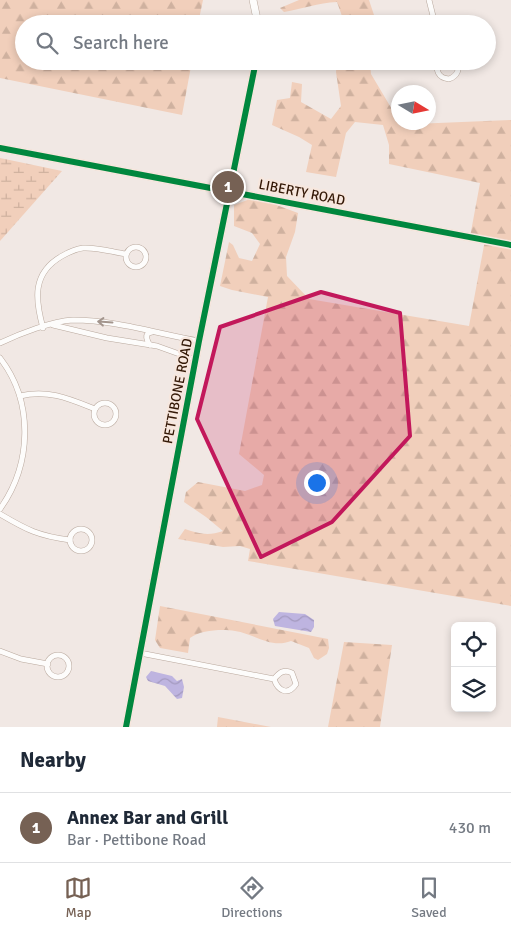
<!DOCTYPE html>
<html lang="en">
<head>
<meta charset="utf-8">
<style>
	body { margin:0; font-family:Signika,sans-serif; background:#f6f6f7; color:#1f2937 }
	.controls { position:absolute; right:15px; bottom:15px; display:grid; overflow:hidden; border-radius:8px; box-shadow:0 2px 8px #0003 }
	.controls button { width:45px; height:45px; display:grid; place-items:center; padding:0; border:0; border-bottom:1px solid #e0e1e3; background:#fff; color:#1f2937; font:25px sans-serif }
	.compass { position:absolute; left:391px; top:85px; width:45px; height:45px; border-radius:50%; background:#fff; box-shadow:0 2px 8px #0003; rotate:100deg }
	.you { position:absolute; left:316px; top:482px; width:18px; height:18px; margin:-12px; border:4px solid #fff; border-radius:50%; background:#1a73e8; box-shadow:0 0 0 8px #1a73e833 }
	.badge { display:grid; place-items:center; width:32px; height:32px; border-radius:50%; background:#766154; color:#fff; font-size:16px; font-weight:700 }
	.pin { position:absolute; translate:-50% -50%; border:2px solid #fff; box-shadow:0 1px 5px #0006 }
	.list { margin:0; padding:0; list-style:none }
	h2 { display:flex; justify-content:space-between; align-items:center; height:65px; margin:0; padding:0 20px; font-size:21px }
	h2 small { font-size:16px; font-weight:400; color:#747a83 }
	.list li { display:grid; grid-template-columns:32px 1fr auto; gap:15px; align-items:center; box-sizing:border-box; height:70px; padding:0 20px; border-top:1px solid #e0e1e3 }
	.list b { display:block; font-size:19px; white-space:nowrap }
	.list p { margin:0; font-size:16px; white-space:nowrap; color:#747a83 }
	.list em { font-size:16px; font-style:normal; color:#747a83 }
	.icon { flex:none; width:28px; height:28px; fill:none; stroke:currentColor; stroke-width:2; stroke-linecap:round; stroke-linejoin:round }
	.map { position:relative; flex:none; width:511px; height:727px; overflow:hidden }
	.search { position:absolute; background:#fff; box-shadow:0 2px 8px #0003; left:15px; right:15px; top:15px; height:55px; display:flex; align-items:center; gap:12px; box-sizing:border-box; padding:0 18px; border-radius:28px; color:#747a83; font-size:19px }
	.sheet { height:135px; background:#fff }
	nav { display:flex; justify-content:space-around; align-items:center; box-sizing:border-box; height:70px; border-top:1px solid #e0e1e3; background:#fff; font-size:14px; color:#747a83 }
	nav a { display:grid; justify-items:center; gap:2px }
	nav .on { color:#766154 }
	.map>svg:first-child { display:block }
	.forest { fill:url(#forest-firs) }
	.wetland { fill:url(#wetland-marsh) }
	.water { fill:url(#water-waves) }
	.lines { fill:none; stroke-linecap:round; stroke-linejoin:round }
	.street-casing { stroke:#b9a89d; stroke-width:6 }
	.secondary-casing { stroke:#b9a89d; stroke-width:8 }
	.street { stroke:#fdfcfb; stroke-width:5 }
	.secondary { stroke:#fdfcfb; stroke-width:7 }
	.cycleway-casing { stroke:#f7e7de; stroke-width:9 }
	.cycleway { stroke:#00873e; stroke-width:6 }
	.oneway { stroke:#a3958d }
	.marked { fill:#c2185b; fill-opacity:0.2; stroke:#c2185b; stroke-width:4; stroke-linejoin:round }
	.labels { text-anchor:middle; stroke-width:4.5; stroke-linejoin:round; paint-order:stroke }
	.street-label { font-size:14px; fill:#341806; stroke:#f7e7de }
</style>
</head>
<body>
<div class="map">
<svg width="511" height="727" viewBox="0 0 511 727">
	<defs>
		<pattern id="forest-firs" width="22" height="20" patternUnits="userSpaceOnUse" patternTransform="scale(1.25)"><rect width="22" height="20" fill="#f1cfbb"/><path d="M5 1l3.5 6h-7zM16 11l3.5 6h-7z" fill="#cfb19f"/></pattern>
		<pattern id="wetland-marsh" width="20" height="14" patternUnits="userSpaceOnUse" patternTransform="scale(1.25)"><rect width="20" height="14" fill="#f1cfbb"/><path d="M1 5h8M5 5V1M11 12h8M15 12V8" fill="none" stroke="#cfb19f"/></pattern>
		<pattern id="water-waves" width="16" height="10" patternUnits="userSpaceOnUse" patternTransform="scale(1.25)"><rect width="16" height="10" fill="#beb4e0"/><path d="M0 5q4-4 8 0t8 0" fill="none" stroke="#a49abf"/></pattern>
	</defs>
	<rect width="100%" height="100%" fill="#f1e8e4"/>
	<!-- forest -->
	<g class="forest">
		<polygon points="0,0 203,0 198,24 24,24 24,61 192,61 182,115 0,78"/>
		<path d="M299,0H369L377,24H342L343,19L337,2C318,3 302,9 284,12L280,8Z"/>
		<path d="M337,61H370L371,74L393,111L398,114V122L414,124L511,120V606L248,561L250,549L240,546L223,547L178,539L185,529C199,534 209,536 223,531L206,517L184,502L186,492L198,482L245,491L262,485L264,475L239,454L268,297L232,290L220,286L229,242L233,245L239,258L252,261L260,244L252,233L234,226V205L250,199L263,200L298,213L295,232L286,257L287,276L309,299L469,326L485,240L470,237L480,183L389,164V145L383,125L355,122L346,133L336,177L306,172L312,145L299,137L272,125L277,100L290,98L292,82L302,84L301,102L331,119L341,106L336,72Z"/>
		<path d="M160,606L328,639L329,648L327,654L318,660L314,658L309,648L291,641C271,649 255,634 235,631C222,629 201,630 190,638L188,653L160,648L155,640Z"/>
		<polygon points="344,642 392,645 380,727 328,727"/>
		<polygon points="218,717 271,727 217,727"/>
	</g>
	<!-- wetland -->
	<polygon class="wetland" points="0,158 62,171 0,241"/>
	<!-- water -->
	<g class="water">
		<polygon points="279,612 305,614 314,620 314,627 311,632 275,626 273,619"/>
		<polygon points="151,671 172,676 177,681 182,679 184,687 182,698 177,699 165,686 148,681 146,677"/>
	</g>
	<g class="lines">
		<defs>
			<g id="street">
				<polyline points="429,0 435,24"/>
				<path d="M439,61C435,70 438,78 449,79C457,76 461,69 456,61"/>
				<circle cx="136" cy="257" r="10"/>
				<polyline points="53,325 107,338 157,346 196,360"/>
				<path d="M43,328C35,299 32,273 62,256C69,252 75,249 83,248C97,247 112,252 126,254"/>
				<path d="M0,343C19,334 52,321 73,320C116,320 158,334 199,341"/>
				<path d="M150,345C147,341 145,337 148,333L152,332"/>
				<path d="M0,358C34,402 32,464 0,509"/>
				<path d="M20,396C48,389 70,399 95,409"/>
				<circle cx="105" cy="414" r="11"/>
				<path d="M0,514C27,530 39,536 70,540"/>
				<circle cx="81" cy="540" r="11"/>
				<polyline points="0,651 21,659 48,664"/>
				<path d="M140,653L274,679C278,691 288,696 296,684L292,673C284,669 280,672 274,679"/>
				<circle cx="58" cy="666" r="11"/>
			</g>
			<g id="secondary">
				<polyline points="253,0 258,24"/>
				<polyline points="0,148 511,245"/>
				<polyline points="126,727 199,341 256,61"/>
			</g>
		</defs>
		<!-- street casing -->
		<use href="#street" class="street-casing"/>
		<!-- secondary casing -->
		<use href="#secondary" class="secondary-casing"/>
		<!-- street -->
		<use href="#street" class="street"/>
		<!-- secondary -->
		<use href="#secondary" class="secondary"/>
		<defs>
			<g id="cycleway">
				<polyline points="0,148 511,245"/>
				<polyline points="126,727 199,341 256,61"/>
			</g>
		</defs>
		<!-- cycleway casing -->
		<use href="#cycleway" class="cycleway-casing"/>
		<!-- cycleway -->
		<use href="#cycleway" class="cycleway"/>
	</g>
	<!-- one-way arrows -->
	<defs><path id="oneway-shaft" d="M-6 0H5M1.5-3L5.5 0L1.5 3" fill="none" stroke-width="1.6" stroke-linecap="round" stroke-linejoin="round" transform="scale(1.25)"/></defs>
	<use class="oneway" href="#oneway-shaft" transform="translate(105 322) rotate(-176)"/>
	<!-- marked area -->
	<path class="marked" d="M321,292L400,313L410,436L332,522L261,557L197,419L220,327Z"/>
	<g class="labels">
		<!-- street labels -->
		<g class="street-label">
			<text transform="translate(302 192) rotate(11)" y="5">LIBERTY ROAD</text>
			<text transform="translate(177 391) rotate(-79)" y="5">PETTIBONE ROAD</text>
		</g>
	</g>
</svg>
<div class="controls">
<button><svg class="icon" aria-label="locate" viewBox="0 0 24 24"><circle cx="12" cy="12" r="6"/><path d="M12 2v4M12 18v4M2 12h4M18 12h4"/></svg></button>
<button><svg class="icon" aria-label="layers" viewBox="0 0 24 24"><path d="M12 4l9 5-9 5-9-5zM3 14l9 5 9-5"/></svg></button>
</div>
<svg class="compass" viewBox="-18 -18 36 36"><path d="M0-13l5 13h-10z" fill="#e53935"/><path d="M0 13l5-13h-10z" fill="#747a83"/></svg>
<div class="you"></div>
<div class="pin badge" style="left:228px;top:187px">1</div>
<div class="search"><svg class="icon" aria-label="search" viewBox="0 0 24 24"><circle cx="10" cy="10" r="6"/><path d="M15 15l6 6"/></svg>Search here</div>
</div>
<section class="sheet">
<h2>Nearby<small></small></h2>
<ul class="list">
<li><span class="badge">1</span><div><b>Annex Bar and Grill</b><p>Bar · Pettibone Road</p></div><em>430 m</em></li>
</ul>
</section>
<nav>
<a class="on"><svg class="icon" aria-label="map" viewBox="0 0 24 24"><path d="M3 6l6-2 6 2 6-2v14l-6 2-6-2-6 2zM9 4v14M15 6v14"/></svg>Map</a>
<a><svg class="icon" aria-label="directions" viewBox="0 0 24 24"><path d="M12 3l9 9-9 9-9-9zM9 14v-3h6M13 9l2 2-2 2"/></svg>Directions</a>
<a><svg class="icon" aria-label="saved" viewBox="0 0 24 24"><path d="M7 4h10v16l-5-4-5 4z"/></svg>Saved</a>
</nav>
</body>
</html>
